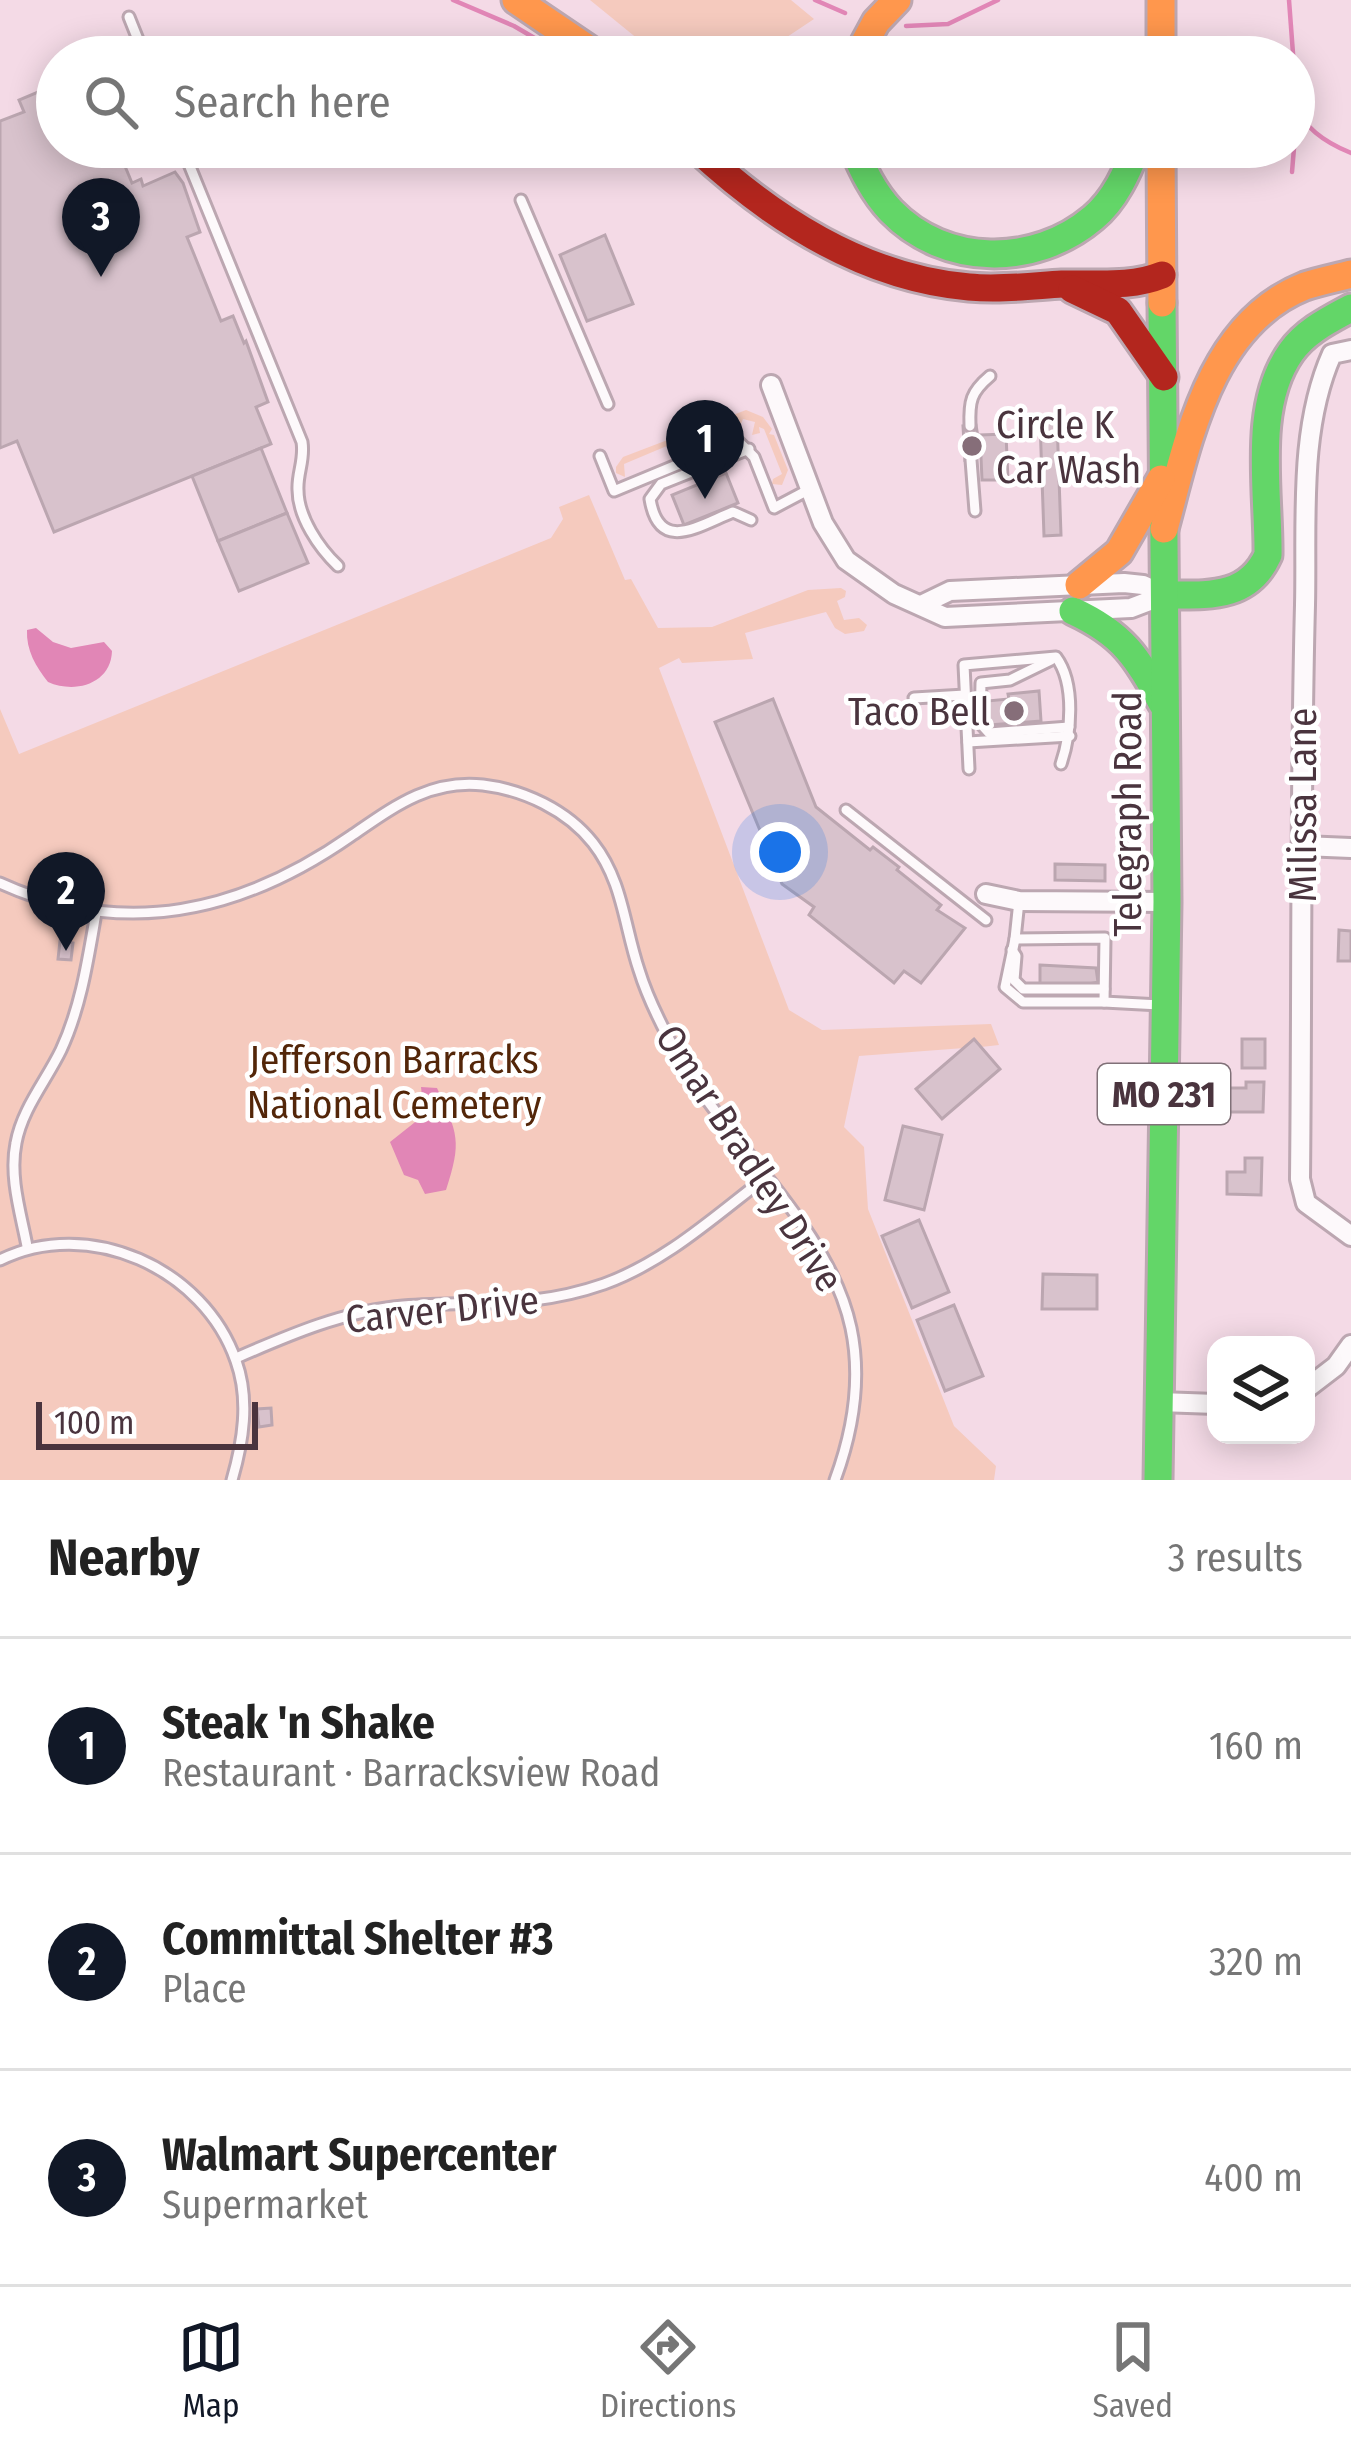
<!DOCTYPE html>
<html lang="en">
<head>
<meta charset="utf-8">
<style>
	body { margin:0; font-family:"Fira Sans Condensed",sans-serif; background:#f2f2f2; color:#222 }
	.controls { position:absolute; right:36px; bottom:36px; display:grid; overflow:hidden; border-radius:24px; box-shadow:0 6px 30px #0003 }
	.controls button { width:108px; height:108px; display:grid; place-items:center; padding:0; border:0; border-bottom:3px solid #e0e0e0; background:#fff; color:#222; font:60px sans-serif }
	.scale { position:absolute; left:36px; bottom:30px; width:222px; box-sizing:border-box; padding-left:12px; border:6px solid #4a343e; border-top:0; font-size:33px; line-height:42px; white-space:nowrap; color:#4a343e; -webkit-text-stroke:9px #fff; paint-order:stroke }
	.you { position:absolute; left:780px; top:852px; width:42px; height:42px; margin:-30px; border:9px solid #fff; border-radius:50%; background:#1a73e8; box-shadow:0 0 0 18px #1a73e833 }
	.badge { display:grid; place-items:center; width:78px; height:78px; border-radius:50%; background:#111827; color:#fff; font-size:39px; font-weight:700 }
	.pin { position:absolute; translate:-50% -99px; filter:drop-shadow(0 3px 6px #0008) }
	.pin::after { content:''; position:absolute; top:63px; width:42px; height:36px; background:inherit; clip-path:polygon(0 0,100% 0,50% 100%) }
	.list { margin:0; padding:0; list-style:none }
	h2 { display:flex; justify-content:space-between; align-items:center; height:156px; margin:0; padding:0 48px; font-size:51px }
	h2 small { font-size:39px; font-weight:400; color:#767676 }
	.list li { display:grid; grid-template-columns:78px 1fr auto; gap:36px; align-items:center; box-sizing:border-box; height:216px; padding:0 48px; border-top:3px solid #e0e0e0 }
	.list b { display:block; font-size:45px; white-space:nowrap }
	.list p { margin:0; font-size:39px; white-space:nowrap; color:#767676 }
	.list em { font-size:39px; font-style:normal; color:#767676 }
	.icon { flex:none; width:66px; height:66px; fill:none; stroke:currentColor; stroke-width:2; stroke-linecap:round; stroke-linejoin:round }
	.map { position:relative; flex:none; width:1351px; height:1480px; overflow:hidden }
	.search { position:absolute; background:#fff; box-shadow:0 6px 30px #0003; left:36px; right:36px; top:36px; height:132px; display:flex; align-items:center; gap:30px; box-sizing:border-box; padding:0 42px; border-radius:66px; color:#767676; font-size:45px }
	.sheet { height:804px; background:#fff }
	nav { display:flex; justify-content:space-around; align-items:center; box-sizing:border-box; height:168px; border-top:3px solid #e0e0e0; background:#fff; font-size:33px; color:#767676 }
	nav a { display:grid; justify-items:center; gap:6px }
	nav .on { color:#111827 }
	.map>svg:first-child { display:block }
	.green { fill:#f5cabe }
	.water { fill:#e186b6 }
	.lines { fill:none; stroke-linecap:round; stroke-linejoin:round }
	.stream { stroke:#e186b6; stroke-width:4.5 }
	.building { fill:#d8c2cc; stroke:#bba6b0; stroke-width:3 }
	.lane-casing { stroke:#bca7b1; stroke-width:15 }
	.street-casing { stroke:#bca7b1; stroke-width:24 }
	.fast-casing { stroke:#bca7b1; stroke-width:33 }
	.slow-casing { stroke:#bca7b1; stroke-width:33 }
	.jam-casing { stroke:#bca7b1; stroke-width:33 }
	.lane { stroke:#fdf9fb; stroke-width:9 }
	.street { stroke:#fdf9fb; stroke-width:18 }
	.fast { stroke:#63d668; stroke-width:27 }
	.slow { stroke:#ff974d; stroke-width:27 }
	.jam { stroke:#b3261e; stroke-width:27 }
	.poi-dot { fill:#866e79; stroke:#fff; stroke-width:4.5 }
	.labels { text-anchor:middle; stroke-width:9; stroke-linejoin:round; paint-order:stroke }
	.shield { fill:#fff; stroke:#807178; stroke-width:3 }
	.shield-label { font-size:36px; font-weight:bold; fill:#4a343e }
	.poi-label { font-size:39px; fill:#4a343e; stroke:#fff; text-anchor:start }
	.street-label { font-size:39px; fill:#4a343e; stroke:#fff }
	.park-label { font-size:39px; fill:#532609; stroke:#fff }
</style>
</head>
<body>
<div class="map">
<svg width="1351" height="1480" viewBox="0 0 1351 1480">
	<rect width="100%" height="100%" fill="#f4dae6"/>
	<!-- green -->
	<g class="green">
		<polygon points="590,0 791,0 814,19 784,39 786,57 660,57"/>
		<polygon points="746,410 763,417 772,429 769,434 774,435 788,470 782,485 772,484 773,479 782,474 764,429 759,427 760,433 752,435 755,422 743,419 738,431 731,419 624,464 625,477 616,473 616,467 623,457"/>
		<polygon points="589,495 625,580 631,579 658,628 712,627 808,590 841,588 846,591 845,597 837,601 844,620 859,618 867,625 864,631 845,634 835,628 826,612 745,633 753,659 682,663 679,658 659,668 789,1010 822,1030 991,1024 999,1045 981,1047 974,1039 964,1048 859,1056 844,1127 864,1147 868,1209 954,1426 996,1466 994,1480 0,1480 0,709 19,754 551,538 563,519 559,507"/>
	</g>
	<!-- water -->
	<g class="water">
		<path d="M36,628L53,642L71,648L104,642L112,651C111,684 75,694 48,682C36,667 26,650 27,630Z"/>
		<path d="M421,1087L437,1088C458,1134 462,1141 446,1190L425,1194L418,1180L404,1175L390,1142L424,1115Z"/>
	</g>
	<g class="lines">
		<!-- stream -->
		<g class="stream">
			<polyline points="453,0 514,26 567,57"/>
			<polyline points="815,0 845,13"/>
			<path d="M1289,0L1297,107C1305,130 1329,144 1351,153"/>
			<polyline points="906,26 948,24 998,0"/>
			<polyline points="1294,146 1302,124"/>
			<polyline points="1292,172 1294,148"/>
		</g>
	</g>
	<!-- building -->
	<g class="building">
		<polygon points="57,84 57,147 117,147 132,183 141,179 143,186 175,172 183,183 200,232 187,237 221,321 233,316 244,343 246,341 268,402 256,407 271,444 54,532 17,441 0,448 0,121 24,112 19,100"/>
		<polygon points="605,235 633,304 587,321 560,255"/>
		<polygon points="1057,420 1061,535 1044,536 1040,421"/>
		<polygon points="976,425 981,456 965,460 963,426"/>
		<polygon points="1006,434 1008,480 982,480 980,435"/>
		<polygon points="261,448 287,513 218,541 192,476"/>
		<polygon points="726,473 738,503 684,525 672,495"/>
		<polygon points="287,513 308,563 239,591 218,541"/>
		<polygon points="1039,691 1041,721 989,725 987,701 1009,699 1008,694"/>
		<polygon points="773,699 816,807 870,850 873,847 899,867 897,870 941,905 937,910 965,928 921,983 904,971 894,983 809,915 814,907 782,884 773,861 778,854 766,845 715,722"/>
		<polygon points="1055,864 1105,865 1105,881 1055,880"/>
		<polygon points="1339,930 1351,931 1351,961 1338,961"/>
		<polygon points="60,941 73,943 71,960 58,959"/>
		<polygon points="1040,965 1096,968 1098,982 1076,987 1040,984"/>
		<polygon points="974,1039 1000,1069 942,1119 916,1089"/>
		<rect x="1242" y="1039" width="23" height="29"/>
		<polygon points="1246,1082 1264,1082 1263,1112 1229,1112 1229,1088 1246,1088"/>
		<polygon points="903,1126 942,1135 924,1210 885,1200"/>
		<polygon points="1245,1158 1262,1158 1261,1195 1227,1194 1227,1172 1245,1172"/>
		<polygon points="919,1220 949,1292 912,1308 882,1236"/>
		<polygon points="1043,1274 1097,1275 1097,1309 1042,1309"/>
		<polygon points="954,1305 983,1376 945,1391 917,1320"/>
		<polygon points="271,1408 272,1425 259,1427 257,1409"/>
	</g>
	<g class="lines">
		<defs>
			<g id="lane">
				<polyline points="129,17 145,57"/>
				<path d="M182,147L302,442C305,460 297,473 298,490C298,517 319,548 338,566"/>
				<polyline points="521,200 608,404"/>
				<path d="M970,426C969,401 971,392 990,376"/>
				<path d="M749,449L661,484L650,499C659,554 698,526 733,512L751,520"/>
				<polyline points="600,456 614,491 737,440 754,457 774,508 810,489"/>
				<polyline points="971,460 975,511"/>
				<polyline points="1051,660 1010,680 981,683 980,723 989,733 1069,727"/>
				<polyline points="914,698 965,695"/>
				<polyline points="968,742 1070,736"/>
				<path d="M969,769L964,665L1056,657C1076,684 1071,734 1061,764"/>
				<polyline points="846,810 986,920"/>
				<path d="M0,883C125,940 242,912 351,836C392,808 429,779 483,785C524,790 567,810 593,843C623,881 624,926 639,970C646,993 657,1016 668,1037C716,1136 828,1220 851,1328C862,1380 853,1431 835,1480"/>
				<polyline points="1019,901 1015,939 1105,938 1104,1002 1160,1005"/>
				<polyline points="1015,939 1005,987 1023,1002 1104,1002"/>
				<polyline points="1012,950 1016,956 1014,980 1023,989 1104,989"/>
				<path d="M27,1246C21,1214 9,1177 16,1143C22,1109 46,1081 61,1050C81,1007 88,959 96,913"/>
				<path d="M0,1260C88,1216 204,1268 236,1361C250,1400 243,1442 232,1480"/>
				<path d="M236,1358C289,1335 344,1311 403,1306C477,1300 529,1310 604,1284C665,1262 714,1217 765,1178"/>
			</g>
			<g id="street">
				<path d="M1351,350L1332,354C1298,430 1307,523 1305,605C1300,797 1302,988 1300,1179L1306,1203L1351,1236"/>
				<polyline points="771,385 823,523 846,560 894,594 945,617 1131,608 1165,595"/>
				<polyline points="921,605 950,591 1124,583 1143,585 1165,595"/>
				<polyline points="1303,846 1351,848"/>
				<polyline points="986,894 1019,901 1167,902"/>
				<polyline points="1306,1389 1336,1366 1351,1345"/>
				<polyline points="1159,1402 1216,1404"/>
			</g>
			<g id="fast">
				<path d="M853,147C863,170 873,192 891,211C945,267 1035,267 1093,218C1115,200 1127,172 1137,147"/>
				<path d="M1165,595C1208,595 1248,599 1268,555C1269,492 1252,407 1291,352C1306,331 1329,320 1351,308"/>
				<path d="M1073,611C1123,634 1137,657 1162,703"/>
				<polyline points="1158,1480 1167,902 1162,303"/>
			</g>
			<g id="slow">
				<polyline points="516,0 600,57"/>
				<polyline points="1161,0 1161,57"/>
				<polyline points="857,57 876,22 897,0"/>
				<polyline points="1161,147 1162,303"/>
				<path d="M1164,529C1188,441 1209,324 1305,286C1320,281 1336,278 1351,274"/>
				<polyline points="1079,585 1119,552 1161,479"/>
			</g>
			<g id="jam">
				<path d="M695,147C771,218 864,278 969,287C1000,290 1031,286 1062,284C1096,283 1130,288 1162,275"/>
				<polyline points="1072,289 1118,311 1164,377"/>
			</g>
		</defs>
		<!-- lane casing -->
		<use href="#lane" class="lane-casing"/>
		<!-- street casing -->
		<use href="#street" class="street-casing"/>
		<!-- fast casing -->
		<use href="#fast" class="fast-casing"/>
		<!-- slow casing -->
		<use href="#slow" class="slow-casing"/>
		<!-- jam casing -->
		<use href="#jam" class="jam-casing"/>
		<!-- lane -->
		<use href="#lane" class="lane"/>
		<!-- street -->
		<use href="#street" class="street"/>
		<!-- fast -->
		<use href="#fast" class="fast"/>
		<!-- slow -->
		<use href="#slow" class="slow"/>
		<!-- jam -->
		<use href="#jam" class="jam"/>
	</g>
	<!-- markers -->
	<g class="poi-dot">
		<circle cx="972" cy="446" r="12"/>
		<circle cx="1014" cy="711" r="12"/>
	</g>
	<g class="labels">
		<!-- shield labels -->
		<rect class="shield" x="1098" y="1064" width="132" height="60" rx="9"/>
		<g class="shield-label">
			<text x="1164" y="1107">MO 231</text>
		</g>
		<!-- poi labels -->
		<g class="poi-label">
			<text x="996" y="438">Circle K<tspan x="996" dy="45">Car Wash</tspan></text>
			<text x="990" y="725" text-anchor="end">Taco Bell</text>
		</g>
		<!-- street labels -->
		<g class="street-label">
			<text transform="translate(1302 805) rotate(-90)" y="14">Milissa Lane</text>
			<text transform="translate(1127 814) rotate(-90)" y="14">Telegraph Road</text>
			<text transform="translate(750 1158) rotate(57)" y="14">Omar Bradley Drive</text>
			<text transform="translate(442 1309) rotate(-6)" y="14">Carver Drive</text>
		</g>
		<!-- park labels -->
		<g class="park-label">
			<text x="394" y="1073">Jefferson Barracks<tspan x="394" dy="45">National Cemetery</tspan></text>
		</g>
	</g>
</svg>
<div class="controls">
<button><svg class="icon" aria-label="layers" viewBox="0 0 24 24"><path d="M12 4l9 5-9 5-9-5zM3 14l9 5 9-5"/></svg></button>
</div>
<div class="scale">100 m</div>
<div class="you"></div>
<div class="pin badge" style="left:705px;top:499px">1</div>
<div class="pin badge" style="left:66px;top:951px">2</div>
<div class="pin badge" style="left:101px;top:277px">3</div>
<div class="search"><svg class="icon" aria-label="search" viewBox="0 0 24 24"><circle cx="10" cy="10" r="6"/><path d="M15 15l6 6"/></svg>Search here</div>
</div>
<section class="sheet">
<h2>Nearby<small>3 results</small></h2>
<ul class="list">
<li><span class="badge">1</span><div><b>Steak 'n Shake</b><p>Restaurant · Barracksview Road</p></div><em>160 m</em></li>
<li><span class="badge">2</span><div><b>Committal Shelter #3</b><p>Place</p></div><em>320 m</em></li>
<li><span class="badge">3</span><div><b>Walmart Supercenter</b><p>Supermarket</p></div><em>400 m</em></li>
</ul>
</section>
<nav>
<a class="on"><svg class="icon" aria-label="map" viewBox="0 0 24 24"><path d="M3 6l6-2 6 2 6-2v14l-6 2-6-2-6 2zM9 4v14M15 6v14"/></svg>Map</a>
<a><svg class="icon" aria-label="directions" viewBox="0 0 24 24"><path d="M12 3l9 9-9 9-9-9zM9 14v-3h6M13 9l2 2-2 2"/></svg>Directions</a>
<a><svg class="icon" aria-label="saved" viewBox="0 0 24 24"><path d="M7 4h10v16l-5-4-5 4z"/></svg>Saved</a>
</nav>
</body>
</html>
